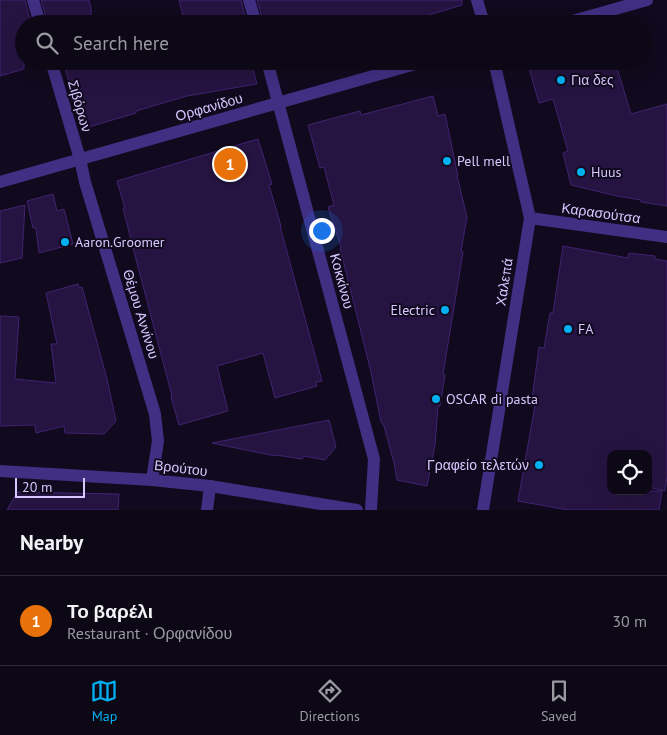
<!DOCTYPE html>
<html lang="en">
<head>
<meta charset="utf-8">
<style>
	body { margin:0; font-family:"PT Sans",sans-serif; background:#1b1623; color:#f1f3f6 }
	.controls { position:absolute; right:15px; bottom:15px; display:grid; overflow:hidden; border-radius:10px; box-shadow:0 5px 20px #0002 }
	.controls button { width:45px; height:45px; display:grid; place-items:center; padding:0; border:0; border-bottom:1px solid #2d2935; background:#0d0816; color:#f1f3f6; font:25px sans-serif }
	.scale { position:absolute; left:15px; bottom:12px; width:70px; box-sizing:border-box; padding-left:5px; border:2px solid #d7c7ff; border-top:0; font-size:14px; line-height:18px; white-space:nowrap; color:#d7c7ff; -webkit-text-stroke:4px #110a1e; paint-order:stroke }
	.you { position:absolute; left:321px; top:230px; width:18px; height:18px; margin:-12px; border:4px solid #fff; border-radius:50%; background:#1a73e8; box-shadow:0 0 0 8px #1a73e833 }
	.badge { display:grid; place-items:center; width:32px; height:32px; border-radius:50%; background:#00b0f2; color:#fff; font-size:16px; font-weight:700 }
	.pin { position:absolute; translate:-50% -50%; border:2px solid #fff; box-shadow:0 1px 5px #0006 }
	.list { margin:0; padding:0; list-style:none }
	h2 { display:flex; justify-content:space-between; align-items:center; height:65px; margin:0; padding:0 20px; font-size:21px }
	h2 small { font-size:16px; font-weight:400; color:#9a9aa1 }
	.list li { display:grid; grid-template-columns:32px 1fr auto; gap:15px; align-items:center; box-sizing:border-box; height:90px; padding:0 20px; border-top:1px solid #2d2935 }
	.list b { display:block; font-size:19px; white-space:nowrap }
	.list p { margin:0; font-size:16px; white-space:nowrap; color:#9a9aa1 }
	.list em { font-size:16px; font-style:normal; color:#9a9aa1 }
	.icon { flex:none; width:28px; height:28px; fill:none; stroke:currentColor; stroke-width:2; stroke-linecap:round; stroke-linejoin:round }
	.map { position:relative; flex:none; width:667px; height:510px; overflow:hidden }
	.search { position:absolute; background:#0d0816; box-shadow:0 5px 20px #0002; left:15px; right:15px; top:15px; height:55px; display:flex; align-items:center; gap:12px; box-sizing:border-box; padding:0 18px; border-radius:28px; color:#9a9aa1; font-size:19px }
	.sheet { height:155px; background:#0d0816 }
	nav { display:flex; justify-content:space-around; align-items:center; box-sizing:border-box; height:70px; border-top:1px solid #2d2935; background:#0d0816; font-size:14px; color:#9a9aa1 }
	nav a { display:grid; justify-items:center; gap:2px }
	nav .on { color:#00b0f2 }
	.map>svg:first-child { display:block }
	.building { fill:#251441; stroke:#402370 }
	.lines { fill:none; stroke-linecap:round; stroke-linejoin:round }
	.minor { stroke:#412f83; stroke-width:12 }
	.poi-dot { fill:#00b0f2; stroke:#110a1e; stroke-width:2 }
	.labels { text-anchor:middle; stroke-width:4; stroke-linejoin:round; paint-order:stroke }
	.poi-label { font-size:14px; fill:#d7c7ff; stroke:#110a1e; text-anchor:start }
	.street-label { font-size:14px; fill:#d7c7ff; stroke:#110a1e }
</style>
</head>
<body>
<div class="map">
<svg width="667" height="510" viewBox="0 0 667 510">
	<rect width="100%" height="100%" fill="#110a1e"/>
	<!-- building -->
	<g class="building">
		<polygon points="0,0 25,0 31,24 24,24 24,69 0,76"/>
		<polygon points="41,0 89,0 91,8 91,24 48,24"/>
		<polygon points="179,0 241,0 247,24 185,24"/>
		<polygon points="257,0 462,0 462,5 412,20 412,17 388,24 264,24"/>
		<polygon points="63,61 251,61 257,84 187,96 136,111 136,113 82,129"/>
		<polygon points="527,61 615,61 631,114 667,104 667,206 641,202 641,200 617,196 571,185 563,153 568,151 553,99 539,103"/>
		<polygon points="433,96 438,116 445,114 458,176 457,176 467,217 461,251 463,252 456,295 443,374 445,375 440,406 438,406 435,445 427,486 397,480 394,463 384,426 381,422 371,372 340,248 341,247 328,207 334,205 324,167 320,168 308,125 360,111 361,115"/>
		<polygon points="258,139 272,184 269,185 281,226 280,226 322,381 316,382 317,386 275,398 263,353 217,366 228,411 179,425 171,397 172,396 132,244 123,208 125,208 117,181"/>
		<polygon points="53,194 57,211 64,209 73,244 39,253 36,228 33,228 27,201"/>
		<polygon points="25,205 22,258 0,263 0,211"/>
		<polygon points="563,246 628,258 629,253 655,256 655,259 667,261 667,476 665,491 648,487 648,454 611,454 611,491 662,491 659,510 568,510 518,501 536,400 532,399 539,347 544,348 550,313 553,313"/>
		<polygon points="78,284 79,288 82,287 107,379 116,421 104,434 65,433 64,426 36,433 35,425 0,426 0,316 19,317 15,379 56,383 51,344 57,344 46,293"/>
		<polygon points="329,420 336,447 325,460 304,456 302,459 276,455 275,456 212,443"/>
		<polygon points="17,492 119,494 118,510 7,510"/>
	</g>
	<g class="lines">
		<!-- minor -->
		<g class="minor">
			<polyline points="33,0 40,24"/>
			<polyline points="249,0 256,24"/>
			<polyline points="477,0 484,24"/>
			<polyline points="562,24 647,0"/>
			<polyline points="51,61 80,159 85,182 155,414 158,441 152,480"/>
			<polyline points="267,61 374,459 371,510"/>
			<polyline points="0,182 426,61"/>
			<polyline points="530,218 667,237"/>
			<polyline points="0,471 152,480 210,486 357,510"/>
			<polyline points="207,510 210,486"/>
			<polyline points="483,510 530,218 494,61"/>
		</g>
	</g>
	<!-- markers -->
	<g class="poi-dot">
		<circle cx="561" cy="80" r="5"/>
		<circle cx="447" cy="161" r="5"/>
		<circle cx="581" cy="172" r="5"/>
		<circle cx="65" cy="242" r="5"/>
		<circle cx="445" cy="310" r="5"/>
		<circle cx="568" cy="329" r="5"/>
		<circle cx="436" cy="399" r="5"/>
		<circle cx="539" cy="465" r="5"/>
	</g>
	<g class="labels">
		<!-- poi labels -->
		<g class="poi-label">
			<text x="571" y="85">Για δες</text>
			<text x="457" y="166">Pell mell</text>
			<text x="591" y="177">Huus</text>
			<text x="75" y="247">Aaron.Groomer</text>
			<text x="435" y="315" text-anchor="end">Electric</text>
			<text x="578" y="334">FA</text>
			<text x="446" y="404">OSCAR di pasta</text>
			<text x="529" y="470" text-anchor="end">Γραφείο τελετών</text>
		</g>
		<!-- street labels -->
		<g class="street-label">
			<text transform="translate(80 106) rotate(74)" y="5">Σιβόρων</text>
			<text transform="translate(209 107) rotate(-16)" y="5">Ορφανίδου</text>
			<text transform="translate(601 213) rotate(8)" y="5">Καρασούτσα</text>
			<text transform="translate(342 281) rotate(75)" y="5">Κοκκίνου</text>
			<text transform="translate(504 282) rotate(-81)" y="5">Χαλεπά</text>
			<text transform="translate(141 314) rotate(73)" y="5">Θέμου Αννίνου</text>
			<text transform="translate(181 468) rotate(7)" y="5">Βρούτου</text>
		</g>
	</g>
</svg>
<div class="controls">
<button><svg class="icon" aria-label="locate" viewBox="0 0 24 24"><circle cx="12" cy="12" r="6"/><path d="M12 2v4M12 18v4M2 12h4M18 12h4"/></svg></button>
</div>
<div class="scale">20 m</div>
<div class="you"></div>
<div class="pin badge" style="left:230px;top:164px;background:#e8710a">1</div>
<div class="search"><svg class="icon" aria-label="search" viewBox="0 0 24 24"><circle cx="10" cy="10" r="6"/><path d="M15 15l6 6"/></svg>Search here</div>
</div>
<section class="sheet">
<h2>Nearby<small></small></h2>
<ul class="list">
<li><span class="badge" style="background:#e8710a">1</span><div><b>Το βαρέλι</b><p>Restaurant · Ορφανίδου</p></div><em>30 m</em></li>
</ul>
</section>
<nav>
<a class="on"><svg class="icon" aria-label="map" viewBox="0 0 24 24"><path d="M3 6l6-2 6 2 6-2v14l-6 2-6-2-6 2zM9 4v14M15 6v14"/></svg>Map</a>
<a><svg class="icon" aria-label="directions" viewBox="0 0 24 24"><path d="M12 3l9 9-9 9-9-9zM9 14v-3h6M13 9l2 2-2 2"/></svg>Directions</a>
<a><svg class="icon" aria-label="saved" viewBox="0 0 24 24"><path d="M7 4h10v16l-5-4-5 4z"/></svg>Saved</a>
</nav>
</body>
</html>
